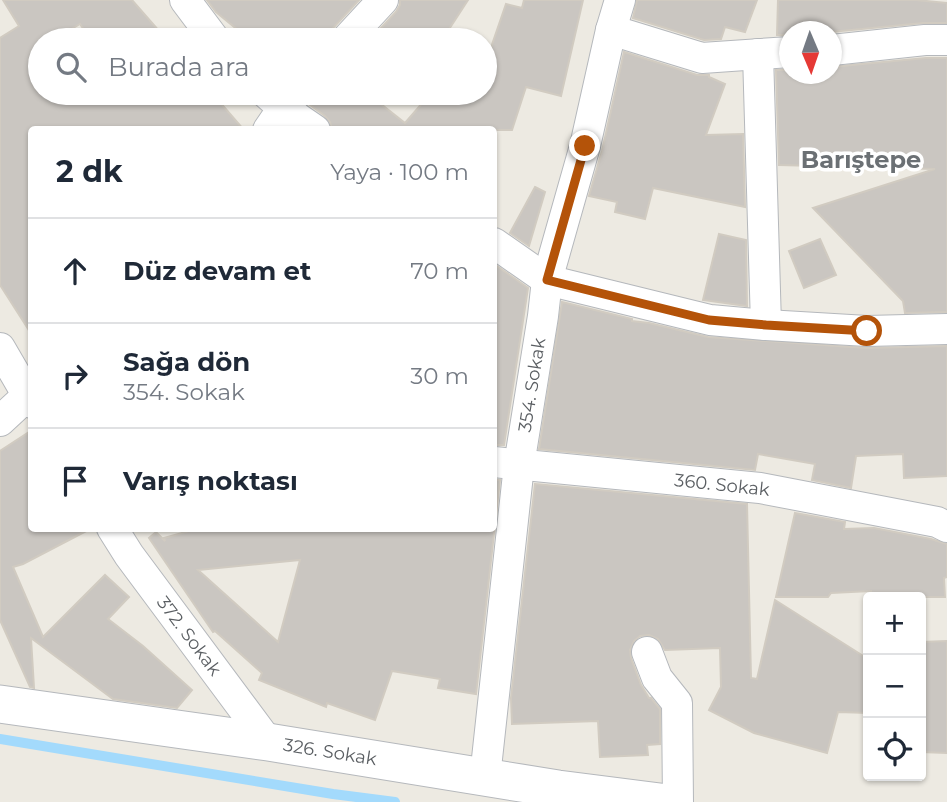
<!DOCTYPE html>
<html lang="tr">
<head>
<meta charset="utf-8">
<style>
	body { margin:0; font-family:Montserrat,sans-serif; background:#f6f6f7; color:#1f2937 }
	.controls { position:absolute; right:21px; bottom:21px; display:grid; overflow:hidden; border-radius:7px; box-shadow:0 2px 5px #0004 }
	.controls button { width:63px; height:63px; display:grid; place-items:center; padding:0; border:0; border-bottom:2px solid #e0e1e3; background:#fff; color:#1f2937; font:35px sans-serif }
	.compass { position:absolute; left:779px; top:21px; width:63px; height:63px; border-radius:50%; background:#fff; box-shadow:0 2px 5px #0004; rotate:178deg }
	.stop { position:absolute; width:21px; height:21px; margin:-16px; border:5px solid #b45309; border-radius:50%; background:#fff }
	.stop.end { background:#b45309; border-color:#fff; box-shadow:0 2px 7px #0008 }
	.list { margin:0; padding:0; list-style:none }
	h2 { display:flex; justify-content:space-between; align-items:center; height:91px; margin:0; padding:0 28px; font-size:30px }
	h2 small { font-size:23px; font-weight:400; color:#747a83 }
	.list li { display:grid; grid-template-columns:46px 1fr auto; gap:21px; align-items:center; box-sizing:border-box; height:105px; padding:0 28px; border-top:2px solid #e0e1e3 }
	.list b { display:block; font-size:26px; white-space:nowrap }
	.list p { margin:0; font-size:23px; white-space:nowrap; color:#747a83 }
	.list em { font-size:23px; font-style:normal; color:#747a83 }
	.icon { flex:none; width:38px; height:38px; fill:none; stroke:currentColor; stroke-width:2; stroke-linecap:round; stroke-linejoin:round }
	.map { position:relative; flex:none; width:947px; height:802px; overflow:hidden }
	.search { position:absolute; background:#fff; box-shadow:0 2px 5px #0004; left:28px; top:28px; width:469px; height:77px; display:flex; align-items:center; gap:18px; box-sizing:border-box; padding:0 24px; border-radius:38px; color:#747a83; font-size:26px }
	.panel { position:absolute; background:#fff; box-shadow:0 2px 5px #0004; left:28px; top:126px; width:469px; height:406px; border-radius:7px }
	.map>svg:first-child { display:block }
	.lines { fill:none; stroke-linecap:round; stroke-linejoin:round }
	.stream { stroke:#a3dafc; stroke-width:10 }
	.building { fill:#cac6c1; stroke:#d1cbc1; stroke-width:2; fill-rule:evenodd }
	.minor-casing { stroke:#b5b8bc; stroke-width:32 }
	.tertiary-casing { stroke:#b5b8bc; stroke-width:39 }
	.minor { stroke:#fff; stroke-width:30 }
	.tertiary { stroke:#fff; stroke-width:37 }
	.route { stroke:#b45309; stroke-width:9 }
	.labels { text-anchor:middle; stroke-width:7; stroke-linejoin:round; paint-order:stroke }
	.street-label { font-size:18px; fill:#5a5e62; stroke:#fff }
	.district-label { font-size:24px; font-weight:bold; fill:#6b7074; stroke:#fff }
</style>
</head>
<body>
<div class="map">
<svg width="947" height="802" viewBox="0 0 947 802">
	<rect width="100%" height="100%" fill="#edeae2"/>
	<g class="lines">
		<!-- stream -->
		<polyline class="stream" points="0,739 333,794 395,802"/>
	</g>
	<!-- building -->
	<g class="building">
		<polygon points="3,0 132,0 167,40 91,40 80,24 53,40 40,40 40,93 212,93 244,130 32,130 32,335 0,285 0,38 19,26"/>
		<polygon points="207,0 359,0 333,28 329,35 329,40 250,40 216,12"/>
		<polygon points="400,0 468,0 442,40 370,40 396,12 400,5"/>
		<polygon points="524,0 583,0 561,96 526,87 512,130 332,130 330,122 325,116 310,105 315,93 367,93 405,123 431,93 485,93 485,65 506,4 522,8"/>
		<polygon points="637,0 757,0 745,32 725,27 721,39 704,40 633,18"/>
		<polygon points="778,0 916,0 947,3 947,23 923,23 831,32 789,32 789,35 777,35"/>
		<polygon points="624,52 697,75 709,75 709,77 725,84 706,135 743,134 745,207 653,188 645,219 615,212 617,202 589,196 602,151"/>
		<polygon points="926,58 947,58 947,312 905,313 903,301 813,208 935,169 779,165 776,70 789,70 789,74 831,74 831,67"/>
		<polygon points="535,187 545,192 529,246 510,233"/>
		<polygon points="719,234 746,240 747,306 703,300"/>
		<polygon points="820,239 836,275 804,288 789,251"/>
		<polygon points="494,264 528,288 504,445 494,445"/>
		<polygon points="562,302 632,319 632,321 649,323 708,337 866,348 947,346 947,476 904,478 903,454 856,456 851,488 812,480 815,464 758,454 755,470 539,449"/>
		<polygon points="32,430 32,528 92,528 23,564 13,567 43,637 105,575 129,597 108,619 143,646 192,690 177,708 113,699 31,638 34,688 30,687 0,620 0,451"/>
		<path d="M494,480H500L476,694L438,688L440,679L392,671L375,720L327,703L326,707L259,680L262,673L215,631L213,632L149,538L156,532L165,541L164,538L200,528H494ZM300,560L278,642L198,570Z"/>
		<polygon points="535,484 747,504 751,678 757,679 775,600 868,659 868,713 838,712 827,753 754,733 709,710 721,687 720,648 665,650 658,639 649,635 640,636 634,641 630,650 631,658 641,685 649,698 651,698 660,709 660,744 647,745 648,755 600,757 598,721 512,724 511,698"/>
		<polygon points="795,513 845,522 844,529 874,528 931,539 947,544 947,577 944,578 945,597 871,597 871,591 831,593 828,597 776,597"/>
		<polygon points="947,641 947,753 921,752 921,642"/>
	</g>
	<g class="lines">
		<defs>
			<g id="minor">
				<polyline points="185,0 215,40"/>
				<polyline points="611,30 702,58 790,52"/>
				<polyline points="346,40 383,0"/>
				<polyline points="832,50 925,40 947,40"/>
				<polyline points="758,54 766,325"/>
				<polyline points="266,93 283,108 315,130"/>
				<polyline points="268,130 283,108 297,93"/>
				<polyline points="494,243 547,280 710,320 766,325 867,331 947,329"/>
				<polyline points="0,348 32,403"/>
				<polyline points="0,421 27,396"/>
				<polyline points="494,462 760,488 937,522 947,527"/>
				<polyline points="112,528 129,555 268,742"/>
				<polyline points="647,652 657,678 677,703 678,802"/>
				<polyline points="485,777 519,465 543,316 547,280 585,146 611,30 620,0"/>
			</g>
			<polyline id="tertiary" points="0,704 268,742 558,789 660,802"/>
		</defs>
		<!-- minor casing -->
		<use href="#minor" class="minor-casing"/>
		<!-- tertiary casing -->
		<use href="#tertiary" class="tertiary-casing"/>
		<!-- minor -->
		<use href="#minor" class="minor"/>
		<!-- tertiary -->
		<use href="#tertiary" class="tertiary"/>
	</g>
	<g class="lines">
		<!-- route -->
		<polyline class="route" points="585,146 547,280 709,320 766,325 867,331"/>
	</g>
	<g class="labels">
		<!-- street labels -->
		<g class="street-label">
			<text transform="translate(532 385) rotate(-81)" y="6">354. Sokak</text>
			<text transform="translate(722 485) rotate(6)" y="6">360. Sokak</text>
			<text transform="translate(189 636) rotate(53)" y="6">372. Sokak</text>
			<text transform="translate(330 752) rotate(9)" y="6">326. Sokak</text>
		</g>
		<!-- district labels -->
		<g class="district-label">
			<text x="861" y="168">Barıştepe</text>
		</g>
	</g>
</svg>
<div class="controls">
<button>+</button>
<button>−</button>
<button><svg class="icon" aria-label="locate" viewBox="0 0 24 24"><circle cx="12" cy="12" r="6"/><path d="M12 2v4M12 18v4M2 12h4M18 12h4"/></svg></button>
</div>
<svg class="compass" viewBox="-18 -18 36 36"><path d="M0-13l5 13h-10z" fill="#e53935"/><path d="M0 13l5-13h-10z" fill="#747a83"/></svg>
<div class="stop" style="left:867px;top:331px"></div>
<div class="stop end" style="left:585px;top:146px"></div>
<div class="search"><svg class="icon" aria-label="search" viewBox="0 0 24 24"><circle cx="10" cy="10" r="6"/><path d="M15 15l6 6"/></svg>Burada ara</div>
<section class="panel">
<h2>2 dk<small>Yaya · 100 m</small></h2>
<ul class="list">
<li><svg class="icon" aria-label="ahead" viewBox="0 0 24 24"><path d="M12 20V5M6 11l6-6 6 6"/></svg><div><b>Düz devam et</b></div><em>70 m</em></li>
<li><svg class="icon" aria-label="right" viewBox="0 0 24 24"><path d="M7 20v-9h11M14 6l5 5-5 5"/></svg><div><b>Sağa dön</b><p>354. Sokak</p></div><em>30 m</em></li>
<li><svg class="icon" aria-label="arrive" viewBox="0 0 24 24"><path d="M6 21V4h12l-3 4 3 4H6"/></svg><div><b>Varış noktası</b></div></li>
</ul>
</section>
</div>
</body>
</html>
